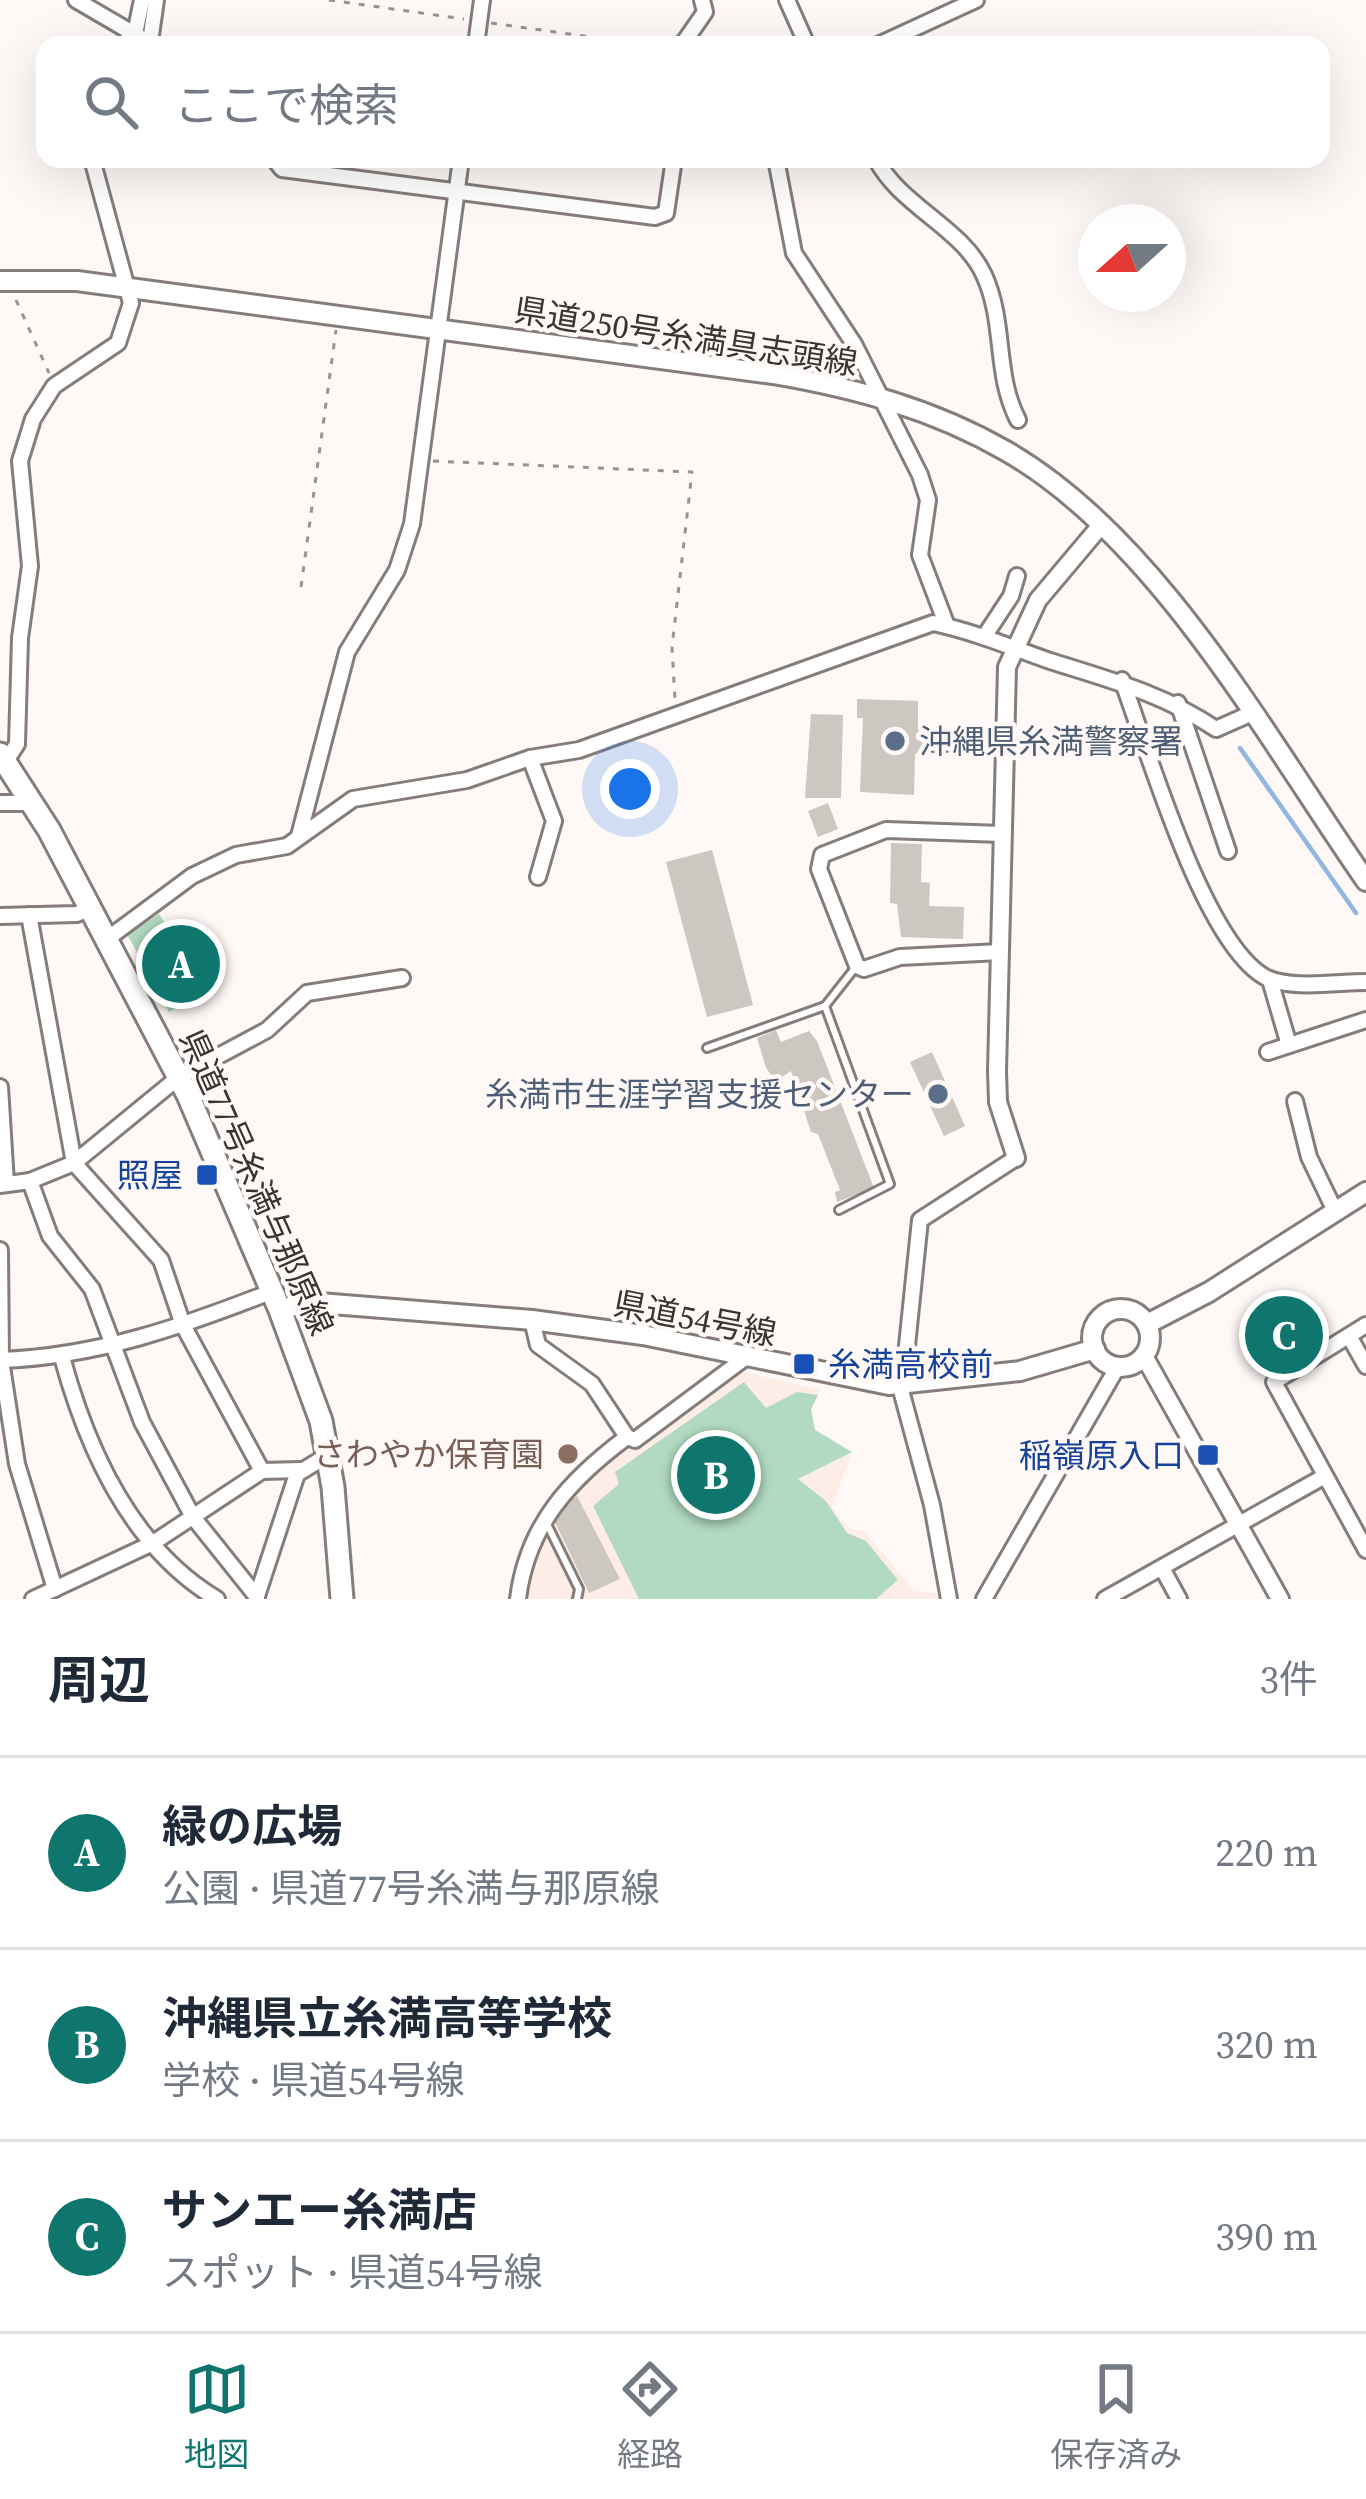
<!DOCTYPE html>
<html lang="ja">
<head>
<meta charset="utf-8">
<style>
	body { margin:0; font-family:"Source Serif 4","Noto Sans JP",serif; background:#f6f6f7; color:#1f2937 }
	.compass { position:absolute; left:1078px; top:204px; width:108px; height:108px; border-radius:50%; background:#fff; box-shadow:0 12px 48px #0002; rotate:249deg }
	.you { position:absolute; left:630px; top:789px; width:42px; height:42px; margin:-30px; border:9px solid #fff; border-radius:50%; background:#1a73e8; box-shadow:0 0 0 18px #1a73e833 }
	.badge { display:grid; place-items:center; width:78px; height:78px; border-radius:50%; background:#0f766e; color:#fff; font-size:39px; font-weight:700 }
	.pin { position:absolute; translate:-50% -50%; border:6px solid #fff; box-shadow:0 3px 12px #0006 }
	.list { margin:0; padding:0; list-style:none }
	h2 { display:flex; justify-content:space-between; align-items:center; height:156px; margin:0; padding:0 48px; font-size:51px }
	h2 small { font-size:39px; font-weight:400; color:#747a83 }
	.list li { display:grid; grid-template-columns:78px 1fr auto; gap:36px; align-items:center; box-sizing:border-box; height:192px; padding:0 48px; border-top:3px solid #e0e1e3 }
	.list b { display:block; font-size:45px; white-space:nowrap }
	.list p { margin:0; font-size:39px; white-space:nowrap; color:#747a83 }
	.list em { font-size:39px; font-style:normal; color:#747a83 }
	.icon { flex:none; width:66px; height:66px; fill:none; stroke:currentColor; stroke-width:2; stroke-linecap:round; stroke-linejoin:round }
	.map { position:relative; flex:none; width:1366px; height:1599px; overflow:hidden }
	.search { position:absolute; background:#fff; box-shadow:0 12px 48px #0002; left:36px; right:36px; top:36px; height:132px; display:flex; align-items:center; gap:30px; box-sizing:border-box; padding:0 42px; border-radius:24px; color:#747a83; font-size:45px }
	.sheet { height:732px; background:#fff }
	nav { display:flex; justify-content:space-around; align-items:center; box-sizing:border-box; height:168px; border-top:3px solid #e0e1e3; background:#fff; font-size:33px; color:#747a83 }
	nav a { display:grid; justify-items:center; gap:6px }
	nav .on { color:#0f766e }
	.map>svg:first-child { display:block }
	.built { fill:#feede6 }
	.green { fill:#b2dac2 }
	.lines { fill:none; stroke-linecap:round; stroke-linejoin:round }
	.stream { stroke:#92b6e3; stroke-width:4.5 }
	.building { fill:#ccc7c0 }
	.service-casing { stroke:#857d7a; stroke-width:12 }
	.minor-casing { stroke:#857d7a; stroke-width:20 }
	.tertiary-casing { stroke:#857d7a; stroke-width:22 }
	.secondary-casing { stroke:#857d7a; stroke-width:24 }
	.primary-casing { stroke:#857d7a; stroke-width:27 }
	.path { stroke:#989392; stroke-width:3; stroke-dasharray:6 9; stroke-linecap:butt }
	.service { stroke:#fff; stroke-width:6 }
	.minor { stroke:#fff; stroke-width:14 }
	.tertiary { stroke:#fff; stroke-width:16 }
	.secondary { stroke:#fff; stroke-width:18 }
	.primary { stroke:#fff; stroke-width:21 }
	.service-dot { fill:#5c6f8a; stroke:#fef8f6; stroke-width:4.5 }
	.transit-dot { fill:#1a4fb4; stroke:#fef8f6; stroke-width:4.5 }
	.education-dot { fill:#8d6e63; stroke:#fef8f6; stroke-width:4.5 }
	.labels { text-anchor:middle; stroke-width:9; stroke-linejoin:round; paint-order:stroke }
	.street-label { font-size:33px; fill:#383433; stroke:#fef8f6 }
	.service-label { font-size:33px; fill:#4e5e75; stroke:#fef8f6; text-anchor:start }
	.transit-label { font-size:33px; fill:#164399; stroke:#fef8f6; text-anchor:end }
	.education-label { font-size:33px; fill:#785e54; stroke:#fef8f6; text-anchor:end }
</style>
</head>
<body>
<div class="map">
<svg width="1366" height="1599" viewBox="0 0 1366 1599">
	<rect width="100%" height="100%" fill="#fef8f6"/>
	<!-- built -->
	<polygon class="built" points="744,1372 819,1390 811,1409 815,1430 852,1452 832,1507 849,1528 864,1532 876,1545 914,1591 942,1594 943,1599 522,1599 536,1541 574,1489 619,1450 637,1450"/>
	<!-- green -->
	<g class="green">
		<polygon points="159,914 181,947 211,937 222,981 169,1012 127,934"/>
		<polygon points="744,1382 766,1408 797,1392 818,1395 811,1409 815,1430 852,1452 798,1479 826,1501 847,1533 866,1541 898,1580 876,1599 639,1599 593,1506 619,1484 615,1472"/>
	</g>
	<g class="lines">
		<!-- stream -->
		<polyline class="stream" points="1240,748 1356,913"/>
	</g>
	<!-- building -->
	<g class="building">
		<polygon points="857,699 918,701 918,727 928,728 927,755 915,754 914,795 860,792 863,718 857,718"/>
		<polygon points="811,714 843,715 841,798 805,798"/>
		<polygon points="828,803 838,829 818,837 808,811"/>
		<polygon points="891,843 922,844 921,882 930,883 929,906 964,907 963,939 901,937 897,904 890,903"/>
		<polygon points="712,850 753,1005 707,1017 666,862"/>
		<polygon points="776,1030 781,1042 809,1031 817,1041 874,1188 837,1202 835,1192 840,1190 818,1134 811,1132 791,1071 776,1081 766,1068 757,1038"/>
		<polygon points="932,1052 965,1126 944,1136 910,1062"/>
		<polygon points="1305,1296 1329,1334 1262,1375 1239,1336"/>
		<polygon points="577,1496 620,1579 589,1593 552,1516"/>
	</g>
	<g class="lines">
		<defs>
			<g id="service">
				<polyline points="933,747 1000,746"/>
				<polyline points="707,1048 825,1006"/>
				<polyline points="839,1210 890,1184 825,1006 855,968"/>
				<polyline points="546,1522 579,1589 577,1599"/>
			</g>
			<g id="minor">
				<polyline points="76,0 153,45"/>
				<polyline points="787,0 807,45"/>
				<polyline points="150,42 156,0"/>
				<polyline points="121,45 135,34 142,0"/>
				<polyline points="476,45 482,0"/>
				<polyline points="682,45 705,12 702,0"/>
				<polyline points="878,45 976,0"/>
				<polyline points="274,159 282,169 655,217 666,213 674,159"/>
				<polyline points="776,159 794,253 854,344 920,475 928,500 920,555 947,626"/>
				<path d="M876,159C901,207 962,227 984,275C1006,323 994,374 1018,420"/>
				<polyline points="986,634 1011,596 1017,576"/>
				<path d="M1122,680C1148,750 1203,942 1265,977C1290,990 1338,982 1366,982"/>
				<polyline points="1178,703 1228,851"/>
				<polyline points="530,758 554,821 538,877"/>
				<polyline points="6,761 17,744 20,638 30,566 20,461 33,419 54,386 118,343 131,303 92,159"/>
				<polyline points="0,803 34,803"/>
				<polyline points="299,836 347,652 397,570 412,524 461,159"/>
				<polyline points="29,915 74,1163 161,1260 183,1325 262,1471 301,1470"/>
				<polyline points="0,916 77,914 90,908"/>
				<path d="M107,939L192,876L236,855L287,846L353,799L467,780L530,758L579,750L933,623C975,632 1010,647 1050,661C1110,680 1164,694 1216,729L1250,714"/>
				<polyline points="1000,952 900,957 864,969 857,966 819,869 822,855 886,830 1002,834"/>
				<polyline points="1270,980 1289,1045"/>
				<polyline points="1268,1052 1366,1020"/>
				<polyline points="0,1087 6,1183"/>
				<polyline points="1295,1101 1309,1157 1335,1211"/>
				<polyline points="30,1181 50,1236 92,1289 142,1422 193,1517 257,1597"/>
				<polyline points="0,1185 30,1181 74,1163 179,1077 267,1030 307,993 402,978"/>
				<polyline points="0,1250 1,1360 17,1464 55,1589"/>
				<polyline points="532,1320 538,1345 592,1384 627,1437 635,1440 745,1358"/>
				<polyline points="1366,1325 1274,1382 1366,1550"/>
				<polyline points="1349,1336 1366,1366"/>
				<path d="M62,1357C87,1449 131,1548 217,1599"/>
				<path d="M0,1360C96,1357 184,1326 273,1291"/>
				<polyline points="1162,1568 1179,1599"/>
				<polyline points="33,1599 153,1543 262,1471"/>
				<polyline points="256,1599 297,1474 328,1455"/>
				<path d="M518,1599C527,1526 569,1480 627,1437"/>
				<polyline points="949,1599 932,1505 902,1394 920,1220 1016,1158"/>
				<polyline points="984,1599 1118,1366"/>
				<polyline points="1105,1599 1325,1476"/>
			</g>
			<g id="tertiary">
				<polyline points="1016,1158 998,1102 997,1071 1007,667 1038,600 1102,524"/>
				<polyline points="1144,1356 1280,1599"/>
			</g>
			<g id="secondary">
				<path d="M0,281H77L773,374C855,388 933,409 1006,451C1158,538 1267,739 1366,881"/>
				<circle cx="1121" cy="1338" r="29"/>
				<polyline points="280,1310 307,1302 532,1320 643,1335 889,1385 1020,1371 1095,1349"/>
				<polyline points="1147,1324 1209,1292 1366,1192"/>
			</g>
			<polyline id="primary" points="0,754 49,830 188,1095 280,1310 321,1421 333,1487 342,1599"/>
		</defs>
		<!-- service casing -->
		<use href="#service" class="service-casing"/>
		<!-- minor casing -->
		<use href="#minor" class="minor-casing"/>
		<!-- tertiary casing -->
		<use href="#tertiary" class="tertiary-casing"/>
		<!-- secondary casing -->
		<use href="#secondary" class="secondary-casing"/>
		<!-- primary casing -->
		<use href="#primary" class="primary-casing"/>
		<!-- path -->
		<g class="path">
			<polyline points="329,0 464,19"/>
			<polyline points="491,23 648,45"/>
			<polyline points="16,300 49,373"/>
			<polyline points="433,461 692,472 672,647 675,700"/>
			<polyline points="301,587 336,330"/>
		</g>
		<!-- service -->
		<use href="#service" class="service"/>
		<!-- minor -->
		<use href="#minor" class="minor"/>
		<!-- tertiary -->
		<use href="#tertiary" class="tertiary"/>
		<!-- secondary -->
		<use href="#secondary" class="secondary"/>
		<!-- primary -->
		<use href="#primary" class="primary"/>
	</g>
	<!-- markers -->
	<g class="service-dot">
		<circle cx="895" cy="741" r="12"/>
		<circle cx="938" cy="1094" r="12"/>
	</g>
	<g class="transit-dot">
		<rect x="195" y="1163" width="24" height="24" rx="6"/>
		<rect x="792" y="1352" width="24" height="24" rx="6"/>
		<rect x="1196" y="1443" width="24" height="24" rx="6"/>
	</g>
	<circle class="education-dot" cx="568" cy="1454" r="12"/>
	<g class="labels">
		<!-- street labels -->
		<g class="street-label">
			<text transform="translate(686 336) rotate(9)" y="12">県道250号糸満具志頭線</text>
			<text transform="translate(257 1182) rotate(66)" y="12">県道77号糸満与那原線</text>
			<text transform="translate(695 1318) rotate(11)" y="12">県道54号線</text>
		</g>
		<!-- service labels -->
		<g class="service-label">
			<text x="919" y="753">沖縄県糸満警察署</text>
			<text x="914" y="1106" text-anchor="end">糸満市生涯学習支援センター</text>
		</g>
		<!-- transit labels -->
		<g class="transit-label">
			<text x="183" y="1187">照屋</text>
			<text x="828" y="1376" text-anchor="start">糸満高校前</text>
			<text x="1184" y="1467">稲嶺原入口</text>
		</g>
		<!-- education labels -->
		<g class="education-label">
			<text x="544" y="1466">さわやか保育園</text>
		</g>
	</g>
</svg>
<svg class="compass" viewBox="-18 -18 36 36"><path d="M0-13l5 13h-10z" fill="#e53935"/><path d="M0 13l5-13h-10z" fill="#747a83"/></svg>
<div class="you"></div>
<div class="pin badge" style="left:181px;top:964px">A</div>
<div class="pin badge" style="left:716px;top:1475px">B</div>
<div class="pin badge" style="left:1284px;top:1335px">C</div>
<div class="search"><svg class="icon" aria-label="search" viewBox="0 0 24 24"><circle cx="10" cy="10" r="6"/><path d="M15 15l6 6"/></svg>ここで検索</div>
</div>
<section class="sheet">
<h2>周辺<small>3件</small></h2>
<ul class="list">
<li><span class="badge">A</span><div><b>緑の広場</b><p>公園 · 県道77号糸満与那原線</p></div><em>220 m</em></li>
<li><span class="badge">B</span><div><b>沖縄県立糸満高等学校</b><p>学校 · 県道54号線</p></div><em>320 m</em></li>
<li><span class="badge">C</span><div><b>サンエー糸満店</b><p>スポット · 県道54号線</p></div><em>390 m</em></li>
</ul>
</section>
<nav>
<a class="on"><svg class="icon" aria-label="map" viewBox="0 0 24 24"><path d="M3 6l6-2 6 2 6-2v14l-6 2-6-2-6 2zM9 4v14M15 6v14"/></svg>地図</a>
<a><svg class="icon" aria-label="directions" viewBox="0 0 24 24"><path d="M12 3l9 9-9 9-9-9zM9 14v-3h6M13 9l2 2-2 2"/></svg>経路</a>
<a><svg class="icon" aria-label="saved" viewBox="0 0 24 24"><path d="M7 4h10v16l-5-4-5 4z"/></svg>保存済み</a>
</nav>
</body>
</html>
